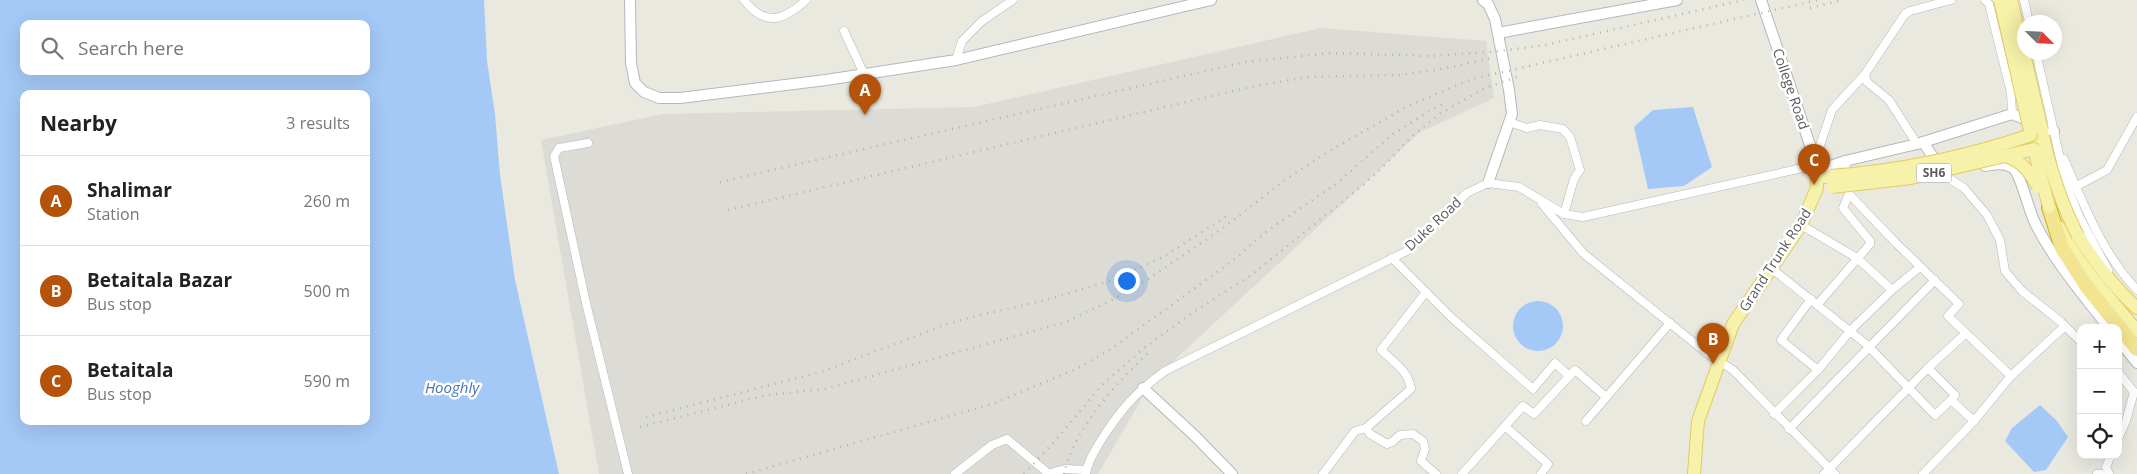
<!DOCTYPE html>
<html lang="en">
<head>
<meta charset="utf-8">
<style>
	body { margin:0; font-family:"Open Sans",sans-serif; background:#f6f6f6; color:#222 }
	.controls { position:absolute; right:15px; bottom:15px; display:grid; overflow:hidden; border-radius:10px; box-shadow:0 5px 20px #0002 }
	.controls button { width:45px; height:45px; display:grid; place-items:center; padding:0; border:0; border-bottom:1px solid #e0e0e0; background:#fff; color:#222; font:25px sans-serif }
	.compass { position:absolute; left:2017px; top:15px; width:45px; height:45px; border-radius:50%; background:#fff; box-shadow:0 5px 20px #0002; rotate:114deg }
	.you { position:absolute; left:1126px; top:280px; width:18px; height:18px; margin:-12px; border:4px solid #fff; border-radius:50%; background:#1a73e8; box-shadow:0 0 0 8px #1a73e833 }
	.badge { display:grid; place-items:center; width:32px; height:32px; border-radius:50%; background:#b45309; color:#fff; font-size:16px; font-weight:700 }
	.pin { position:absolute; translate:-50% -41px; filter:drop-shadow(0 1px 2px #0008) }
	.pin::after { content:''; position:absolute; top:26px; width:18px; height:15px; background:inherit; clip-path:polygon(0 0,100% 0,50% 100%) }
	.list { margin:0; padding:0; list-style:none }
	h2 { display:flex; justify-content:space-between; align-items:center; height:65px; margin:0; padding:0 20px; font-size:21px }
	h2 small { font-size:16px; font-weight:400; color:#767676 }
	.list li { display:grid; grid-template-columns:32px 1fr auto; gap:15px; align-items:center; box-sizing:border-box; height:90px; padding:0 20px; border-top:1px solid #e0e0e0 }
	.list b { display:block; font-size:19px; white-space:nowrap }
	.list p { margin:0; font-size:16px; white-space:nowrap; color:#767676 }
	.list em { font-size:16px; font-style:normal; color:#767676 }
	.icon { flex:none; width:28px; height:28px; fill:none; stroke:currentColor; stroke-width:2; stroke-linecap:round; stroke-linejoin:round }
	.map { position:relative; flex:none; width:2137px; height:474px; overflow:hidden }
	.search { position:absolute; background:#fff; box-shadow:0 5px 20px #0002; left:20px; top:20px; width:350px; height:55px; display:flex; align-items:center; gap:12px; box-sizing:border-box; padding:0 18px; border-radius:10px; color:#767676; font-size:19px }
	.panel { position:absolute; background:#fff; box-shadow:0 5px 20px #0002; left:20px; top:90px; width:350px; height:335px; border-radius:10px }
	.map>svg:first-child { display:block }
	.industrial { fill:#dcdbd5 }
	.water { fill:#a4c9f6; fill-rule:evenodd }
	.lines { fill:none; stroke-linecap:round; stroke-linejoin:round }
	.minor-casing { stroke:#b6b7bc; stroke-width:9 }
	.tertiary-casing { stroke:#b6b7bc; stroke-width:12 }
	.primary-casing { stroke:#e2cc61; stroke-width:14 }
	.motorway-casing { stroke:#d5ae16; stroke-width:16 }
	.minor { stroke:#fff; stroke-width:8 }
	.tertiary { stroke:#fff; stroke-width:10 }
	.primary { stroke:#f6f2a9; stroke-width:12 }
	.motorway { stroke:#f2e490; stroke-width:14 }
	.rail { stroke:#b1b2b2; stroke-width:2.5; stroke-dasharray:1 6; stroke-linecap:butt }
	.primary-bridge-casing { stroke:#e2cc61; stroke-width:14; stroke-linecap:butt }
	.primary-bridge { stroke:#f6f2a9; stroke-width:12 }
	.labels { text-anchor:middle; stroke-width:5; stroke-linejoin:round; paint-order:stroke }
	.shield { fill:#fff; stroke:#8b8c90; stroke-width:1 }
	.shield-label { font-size:12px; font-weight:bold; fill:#595b60 }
	.street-label { font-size:14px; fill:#595b60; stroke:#fff }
	.water-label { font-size:15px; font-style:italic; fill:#4b73b5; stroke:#fff }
</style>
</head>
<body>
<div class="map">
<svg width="2137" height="474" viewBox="0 0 2137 474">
	<rect width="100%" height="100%" fill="#eae9e0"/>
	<!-- industrial -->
	<polygon class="industrial" points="1321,28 1486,41 1494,98 1419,133 1152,381 1098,474 599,474 541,140 663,114 974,107"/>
	<!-- water -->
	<g class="water">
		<path d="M0,0H484L487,61L495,114L500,175L515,280L559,474H0ZM24,24H366V71H24ZM24,94H366V421H24Z"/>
		<polygon points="1693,107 1712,167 1684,186 1648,189 1634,127 1653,110"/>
		<circle cx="1538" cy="326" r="25"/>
		<polygon points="2040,405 2057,421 2068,437 2046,470 2034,472 2005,441 2012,428"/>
	</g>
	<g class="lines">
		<defs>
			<g id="minor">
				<path d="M744,0C765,27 783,21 806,0"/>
				<polyline points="1985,0 1989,4 2011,93 2012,114"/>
				<polyline points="2024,0 2029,22"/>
				<polyline points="844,31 864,74"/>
				<polyline points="2036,52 2065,181 2079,216 2108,270"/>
				<polyline points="956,60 962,41 982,21 1013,0"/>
				<polyline points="1509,122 1527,128 1540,125 1563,129 1570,137 1580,170 1574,179 1564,214"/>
				<polyline points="588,143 559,148 554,156 586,303 628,474"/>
				<polyline points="1917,144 1889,100 1867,82 1865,74 1905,14 1910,11 1951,0"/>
				<path d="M2064,159C2084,205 2102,253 2137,290"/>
				<polyline points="1845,161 1849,194 1896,243 1959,304 1948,316 2011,376"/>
				<polyline points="1945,176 1964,188 1987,215 2000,240 2005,271 2022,291 2061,322 2081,342"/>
				<polyline points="2075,187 2107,170 2137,117"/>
				<polyline points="1542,204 1584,254 1708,354 1733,370 1835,474"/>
				<polyline points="1801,225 1857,258 1892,290"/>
				<polyline points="1392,258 1452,318 1533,389 1555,363 1569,376"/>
				<polyline points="1771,268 1866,344 1935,415 1951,400 1974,421"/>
				<polyline points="1811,299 1781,340 1818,370"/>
				<polyline points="1818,304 1870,244 1870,241 1843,208 1849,194"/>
				<polyline points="1928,368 1965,334"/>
				<polyline points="2118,372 2134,392"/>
				<polyline points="1774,414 1818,370 1850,331 1892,290 1920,267"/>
				<polyline points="1586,421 1670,323"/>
				<polyline points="1506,427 1548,464 1541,474"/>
				<polyline points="1366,428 1370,434 1387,444 1392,442 1400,435 1413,434 1423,441 1425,449 1421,461 1436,474"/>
				<polyline points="1789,429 1935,280"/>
				<polyline points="2118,439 2126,421 2134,392"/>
				<polyline points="955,474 992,445 1007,439 1048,473"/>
				<polyline points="1047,474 1065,469 1086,470"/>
				<path d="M1086,474C1087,463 1094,452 1100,442C1120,410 1135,393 1165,371L1407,251L1467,193L1488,183L1519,187L1564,214L1583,217L1807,167L1814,163L1832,110L1865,74"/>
				<path d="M1323,474L1355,431L1366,428L1411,389C1409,372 1394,362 1381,350L1426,292"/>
				<polyline points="1462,474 1523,406 1534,414 1575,370 1606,397"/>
				<polyline points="1824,474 1928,368 1955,395 1951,400"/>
				<polyline points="1923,474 1974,421 2011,376 2065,326"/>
				<polyline points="2097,474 2101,474"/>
				<polyline points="2109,474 2106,467 2111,455"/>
			</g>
			<g id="tertiary">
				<polyline points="630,0 631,63 635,83 644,92 659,98 680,98 826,80 956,60 1211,0"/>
				<polyline points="1483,0 1488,4 1495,19 1509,90 1512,114 1488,183"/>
				<polyline points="1761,0 1812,151 1817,178"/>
				<polyline points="1498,33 1677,0"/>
				<polyline points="1923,142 1939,166"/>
				<path d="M1985,166C1994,164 2006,162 2014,169C2021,176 2029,211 2035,223C2054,261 2083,295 2109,328"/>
				<polyline points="1816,171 1845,161 1917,144 2012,114 2054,131"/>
				<polyline points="2118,339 2137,363"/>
				<polyline points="1143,388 1195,436 1232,474"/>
			</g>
			<g id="primary">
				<polygon points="2042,130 2045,146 2034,149 2031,135"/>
				<path d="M2059,227C2079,266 2110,298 2137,331"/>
				<path d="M2078,236C2095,262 2113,287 2137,308"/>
				<polyline points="1694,474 1698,421 1733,324 1801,225 1817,188 1817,178 1831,176"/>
			</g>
			<polyline id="motorway" points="2049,207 2062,248 2087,287 2137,349"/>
		</defs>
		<!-- minor casing -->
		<use href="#minor" class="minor-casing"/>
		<!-- tertiary casing -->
		<use href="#tertiary" class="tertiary-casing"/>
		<!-- primary casing -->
		<use href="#primary" class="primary-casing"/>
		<!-- motorway casing -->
		<use href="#motorway" class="motorway-casing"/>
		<!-- minor -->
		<use href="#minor" class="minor"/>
		<!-- tertiary -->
		<use href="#tertiary" class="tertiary"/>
		<!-- primary -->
		<use href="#primary" class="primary"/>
		<!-- motorway -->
		<use href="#motorway" class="motorway"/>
		<!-- rail -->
		<g class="rail">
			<polyline points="1810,8 1843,0"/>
			<polyline points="720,182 1245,62 1329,53 1431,56 1501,51 1545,45 1744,0"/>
			<polyline points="728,210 1246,88 1307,77 1398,75 1437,70 1492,58"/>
			<polyline points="646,417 824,371 947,324 972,317 1046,300 1106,282 1163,257 1230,214"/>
			<polyline points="640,427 767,395 825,389 1066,322 1116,298 1147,280 1223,228 1285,180 1331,150 1408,106 1472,79 1818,0"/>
			<polyline points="746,474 992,404 1076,369 1108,351 1231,262 1267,231 1336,184 1393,134 1431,110 1447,102"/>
			<polyline points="1024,474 1054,442 1103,384 1144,348 1195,311 1250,276 1357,190 1378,172 1411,137 1441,113 1485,88 1520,76"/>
			<path d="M1064,474C1074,428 1117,383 1150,351"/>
		</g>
		<defs>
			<g id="primary-bridge">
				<polyline points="2011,0 2042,130"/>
				<path d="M2045,146C2053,177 2063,207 2078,236"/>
				<path d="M2005,156C2022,161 2030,172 2038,187"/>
				<path d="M1831,176C1899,171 1966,157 2031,135L2000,0"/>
				<polyline points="1832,187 1911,178 2034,149 2049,207"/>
			</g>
		</defs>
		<!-- primary-bridge casing -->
		<use href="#primary-bridge" class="primary-bridge-casing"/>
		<!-- primary-bridge -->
		<use href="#primary-bridge" class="primary-bridge"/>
	</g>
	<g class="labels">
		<!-- shield labels -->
		<rect class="shield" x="1916.5" y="163.5" width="35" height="19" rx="4"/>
		<g class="shield-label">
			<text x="1934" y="177">SH6</text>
		</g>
		<!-- street labels -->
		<g class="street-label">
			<text transform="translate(1791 89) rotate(71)" y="5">College Road</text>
			<text transform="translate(1433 224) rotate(-43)" y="5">Duke Road</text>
			<text transform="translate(1775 260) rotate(-57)" y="5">Grand Trunk Road</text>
		</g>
		<!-- water labels -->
		<g class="water-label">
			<text x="452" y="393">Hooghly</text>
		</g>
	</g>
</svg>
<div class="controls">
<button>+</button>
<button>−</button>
<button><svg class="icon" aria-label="locate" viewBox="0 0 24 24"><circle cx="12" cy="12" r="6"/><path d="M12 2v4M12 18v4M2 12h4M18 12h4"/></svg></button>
</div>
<svg class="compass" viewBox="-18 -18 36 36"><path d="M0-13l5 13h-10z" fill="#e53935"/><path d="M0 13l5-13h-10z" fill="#767676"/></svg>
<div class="you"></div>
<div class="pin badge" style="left:865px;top:115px">A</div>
<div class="pin badge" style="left:1713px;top:364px">B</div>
<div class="pin badge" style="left:1814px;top:185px">C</div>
<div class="search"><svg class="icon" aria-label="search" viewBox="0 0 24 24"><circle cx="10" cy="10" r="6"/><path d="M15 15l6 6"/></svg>Search here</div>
<section class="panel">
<h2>Nearby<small>3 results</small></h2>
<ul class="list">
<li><span class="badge">A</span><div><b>Shalimar</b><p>Station</p></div><em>260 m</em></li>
<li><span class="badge">B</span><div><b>Betaitala Bazar</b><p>Bus stop</p></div><em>500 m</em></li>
<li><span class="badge">C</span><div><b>Betaitala</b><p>Bus stop</p></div><em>590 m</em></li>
</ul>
</section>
</div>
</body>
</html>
